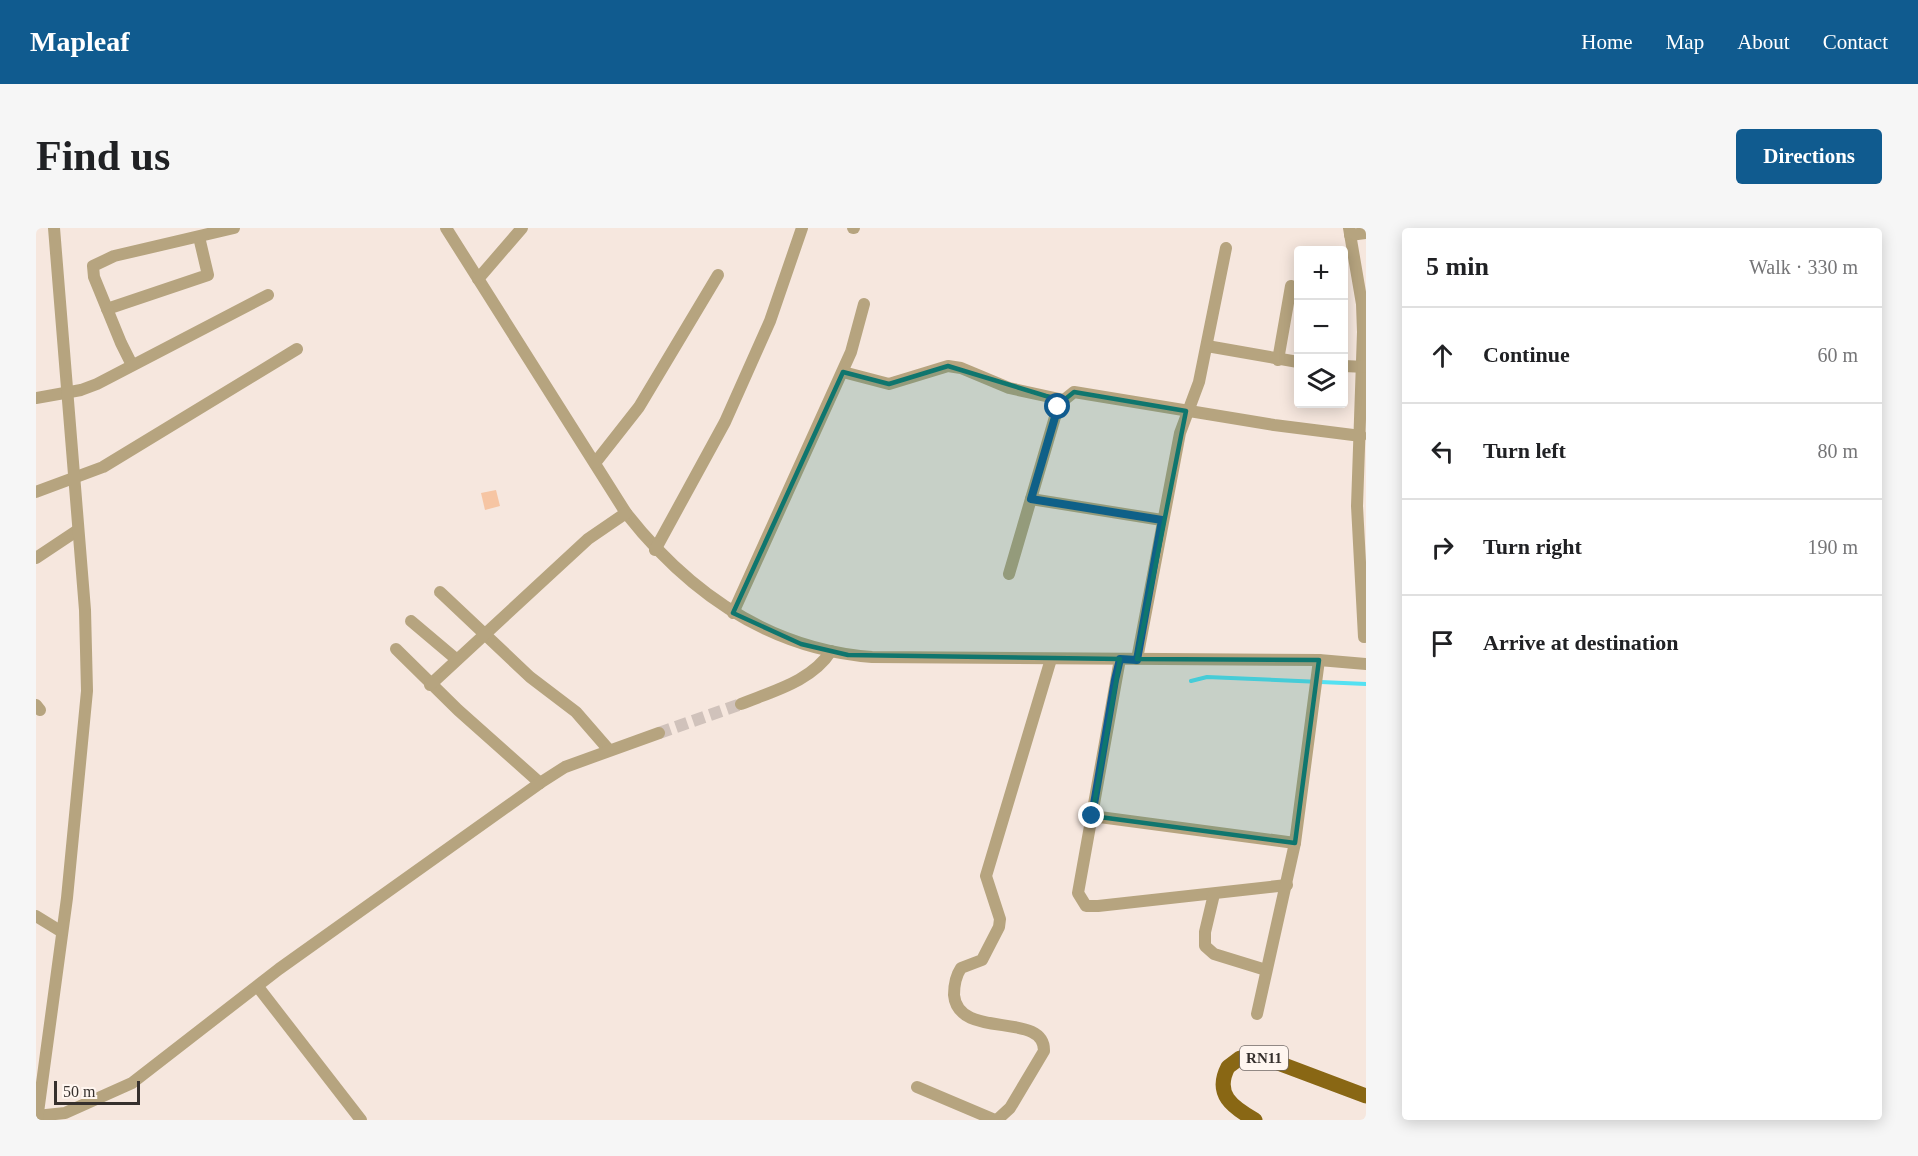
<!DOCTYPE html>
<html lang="en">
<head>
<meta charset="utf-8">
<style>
	body { margin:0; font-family:"Times New Roman",serif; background:#f6f6f6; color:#202124 }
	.controls { position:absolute; right:18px; top:18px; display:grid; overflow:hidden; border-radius:6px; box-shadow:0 3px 15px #0003 }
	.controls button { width:54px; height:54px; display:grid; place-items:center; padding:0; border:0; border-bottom:2px solid #e0e0e0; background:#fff; color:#202124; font:30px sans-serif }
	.scale { position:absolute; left:18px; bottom:15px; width:86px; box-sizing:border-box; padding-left:6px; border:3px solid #36302d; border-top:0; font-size:16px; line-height:21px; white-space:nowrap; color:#36302d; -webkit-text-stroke:4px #fff6f0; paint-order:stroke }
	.stop { position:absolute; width:18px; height:18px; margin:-14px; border:4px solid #105b8f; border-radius:50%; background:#fff }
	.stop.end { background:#105b8f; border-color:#fff; box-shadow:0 2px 6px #0008 }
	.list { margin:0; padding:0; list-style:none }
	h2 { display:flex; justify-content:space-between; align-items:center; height:78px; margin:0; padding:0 24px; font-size:26px }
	h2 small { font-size:20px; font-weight:400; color:#757577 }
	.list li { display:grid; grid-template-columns:39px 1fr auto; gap:18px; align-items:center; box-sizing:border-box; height:96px; padding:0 24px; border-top:2px solid #e0e0e0 }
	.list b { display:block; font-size:22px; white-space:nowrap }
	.list em { font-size:20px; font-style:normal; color:#757577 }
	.icon { flex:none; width:33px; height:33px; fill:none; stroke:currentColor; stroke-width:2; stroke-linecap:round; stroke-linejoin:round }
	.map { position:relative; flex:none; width:1330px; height:892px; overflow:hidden; border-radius:6px }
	header { display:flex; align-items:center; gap:36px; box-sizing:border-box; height:84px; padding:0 30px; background:#105b8f; color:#fff }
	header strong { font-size:28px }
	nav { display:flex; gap:33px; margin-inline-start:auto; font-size:21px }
	.intro { display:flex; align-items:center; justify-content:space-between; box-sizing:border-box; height:144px; padding:0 36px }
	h1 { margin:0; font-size:42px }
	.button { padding:15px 27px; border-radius:6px; background:#105b8f; color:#fff; font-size:21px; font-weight:700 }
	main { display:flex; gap:36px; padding:0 36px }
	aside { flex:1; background:#fff; border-radius:6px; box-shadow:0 3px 15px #0003 }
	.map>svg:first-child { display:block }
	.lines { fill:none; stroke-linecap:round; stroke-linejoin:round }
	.stream { stroke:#54e1f2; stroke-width:4 }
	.building { fill:#f6c5a3 }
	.street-tunnel { stroke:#d0c2bb; stroke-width:12; stroke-dasharray:12 6; stroke-linecap:butt }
	.street { stroke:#b6a47f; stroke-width:12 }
	.primary { stroke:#896714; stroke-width:15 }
	.route { stroke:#105b8f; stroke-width:8 }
	.marked { fill:#0f766e; fill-opacity:0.2; stroke:#0f766e; stroke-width:4.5; stroke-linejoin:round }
	.labels { text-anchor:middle; stroke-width:6; stroke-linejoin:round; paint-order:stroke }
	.shield { fill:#fff6f0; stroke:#726b68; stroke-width:1.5 }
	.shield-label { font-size:15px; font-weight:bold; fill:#36302d }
</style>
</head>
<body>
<header>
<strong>Mapleaf</strong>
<nav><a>Home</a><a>Map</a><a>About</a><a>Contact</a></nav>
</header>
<div class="intro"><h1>Find us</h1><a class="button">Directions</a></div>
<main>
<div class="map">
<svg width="1330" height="892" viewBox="0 0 1330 892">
	<rect width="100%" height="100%" fill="#f6e7de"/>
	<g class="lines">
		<!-- stream -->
		<polyline class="stream" points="1155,453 1171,449 1330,456"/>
	</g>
	<!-- building -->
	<polygon class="building" points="460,262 464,278 449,282 445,265"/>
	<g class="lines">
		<!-- street-tunnel -->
		<polyline class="street-tunnel" points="623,505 705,476"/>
		<!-- street -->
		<g class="street">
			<path d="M410,0L590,285C653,365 732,421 836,429L1283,432L1330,436"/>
			<polyline points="817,0 818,0"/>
			<polyline points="1313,0 1326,76 1327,104 1321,278 1328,409"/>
			<polyline points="1314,7 1330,5"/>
			<polyline points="442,51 486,0"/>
			<polyline points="71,81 172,47 163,9"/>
			<polyline points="1171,118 1262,134"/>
			<polyline points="1242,132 1255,58"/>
			<polyline points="96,137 85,115 58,49 57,38 78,28 198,0"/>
			<polyline points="1308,138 1330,139"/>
			<polyline points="807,144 853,156 912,138 925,140 973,160 1028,172"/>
			<polyline points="0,170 45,162 61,156 232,67"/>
			<polyline points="559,235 603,179 682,47"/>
			<polyline points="0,264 67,239 261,121"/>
			<polyline points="995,271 1126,292"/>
			<polyline points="619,322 689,194 734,93 766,0"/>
			<polyline points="0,330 42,302"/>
			<polyline points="973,346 1019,189 1028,172 1038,164 1238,197 1325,208"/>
			<polyline points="404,364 494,449 540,484 573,522"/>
			<polyline points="697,385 815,124 828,76"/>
			<polyline points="375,393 420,431"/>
			<polyline points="360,421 422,482 504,555"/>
			<polyline points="1084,431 1042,665 1050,678 1062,678 1251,657"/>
			<polyline points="1101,431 1144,205 1163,154 1190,20"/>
			<polyline points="394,457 552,311 590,285"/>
			<path d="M705,476C737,463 776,453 795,423"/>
			<polyline points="0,477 4,482"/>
			<polyline points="1056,588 1259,615"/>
			<polyline points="1178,666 1169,704 1169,718 1178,726 1230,742"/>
			<polyline points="0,688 26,704"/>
			<polyline points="222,759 325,892"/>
			<polyline points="1221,786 1259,615 1283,432"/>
			<polyline points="881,859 959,892"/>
			<polyline points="0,888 29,885 96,855 243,741 504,555 529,539 623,505"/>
			<polyline points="1,892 31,670 51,463 49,382 18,0"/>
			<path d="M961,892L974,880L1008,823C1009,782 922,813 918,767C918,757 919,749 925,740L946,732L963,699L964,691L950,648L1015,431"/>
		</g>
		<!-- primary -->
		<path class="primary" d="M1219,892C1196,879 1178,866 1192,839L1204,830H1229L1330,868"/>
	</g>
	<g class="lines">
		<!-- route -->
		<polyline class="route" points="1022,179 995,271 1126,292 1101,432 1084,431 1079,452 1056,588"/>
	</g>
	<!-- marked area -->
	<path class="marked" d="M912,138L1010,168L1028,172L1038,164L1150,183L1101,431L1283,432L1259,615L1056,588L1084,431L812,427L765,416L697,385L807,144L853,156Z"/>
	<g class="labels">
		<!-- shield labels -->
		<rect class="shield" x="1204" y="818" width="48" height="24" rx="4.5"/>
		<g class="shield-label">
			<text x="1228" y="835">RN11</text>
		</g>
	</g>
</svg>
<div class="controls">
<button>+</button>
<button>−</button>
<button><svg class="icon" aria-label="layers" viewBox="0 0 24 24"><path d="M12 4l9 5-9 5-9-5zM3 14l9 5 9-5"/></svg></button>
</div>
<div class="scale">50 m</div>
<div class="stop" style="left:1022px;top:179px"></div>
<div class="stop end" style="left:1056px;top:588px"></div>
</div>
<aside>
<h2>5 min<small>Walk · 330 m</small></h2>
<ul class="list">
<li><svg class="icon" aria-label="ahead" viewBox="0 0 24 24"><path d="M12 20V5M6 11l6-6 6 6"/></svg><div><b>Continue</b></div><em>60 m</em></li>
<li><svg class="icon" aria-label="left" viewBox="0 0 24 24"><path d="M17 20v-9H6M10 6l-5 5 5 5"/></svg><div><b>Turn left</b></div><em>80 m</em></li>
<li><svg class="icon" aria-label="right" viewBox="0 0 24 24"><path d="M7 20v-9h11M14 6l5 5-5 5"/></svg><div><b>Turn right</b></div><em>190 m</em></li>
<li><svg class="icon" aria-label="arrive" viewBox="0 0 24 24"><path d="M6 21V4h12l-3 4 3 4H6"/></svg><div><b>Arrive at destination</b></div></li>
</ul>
</aside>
</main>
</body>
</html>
